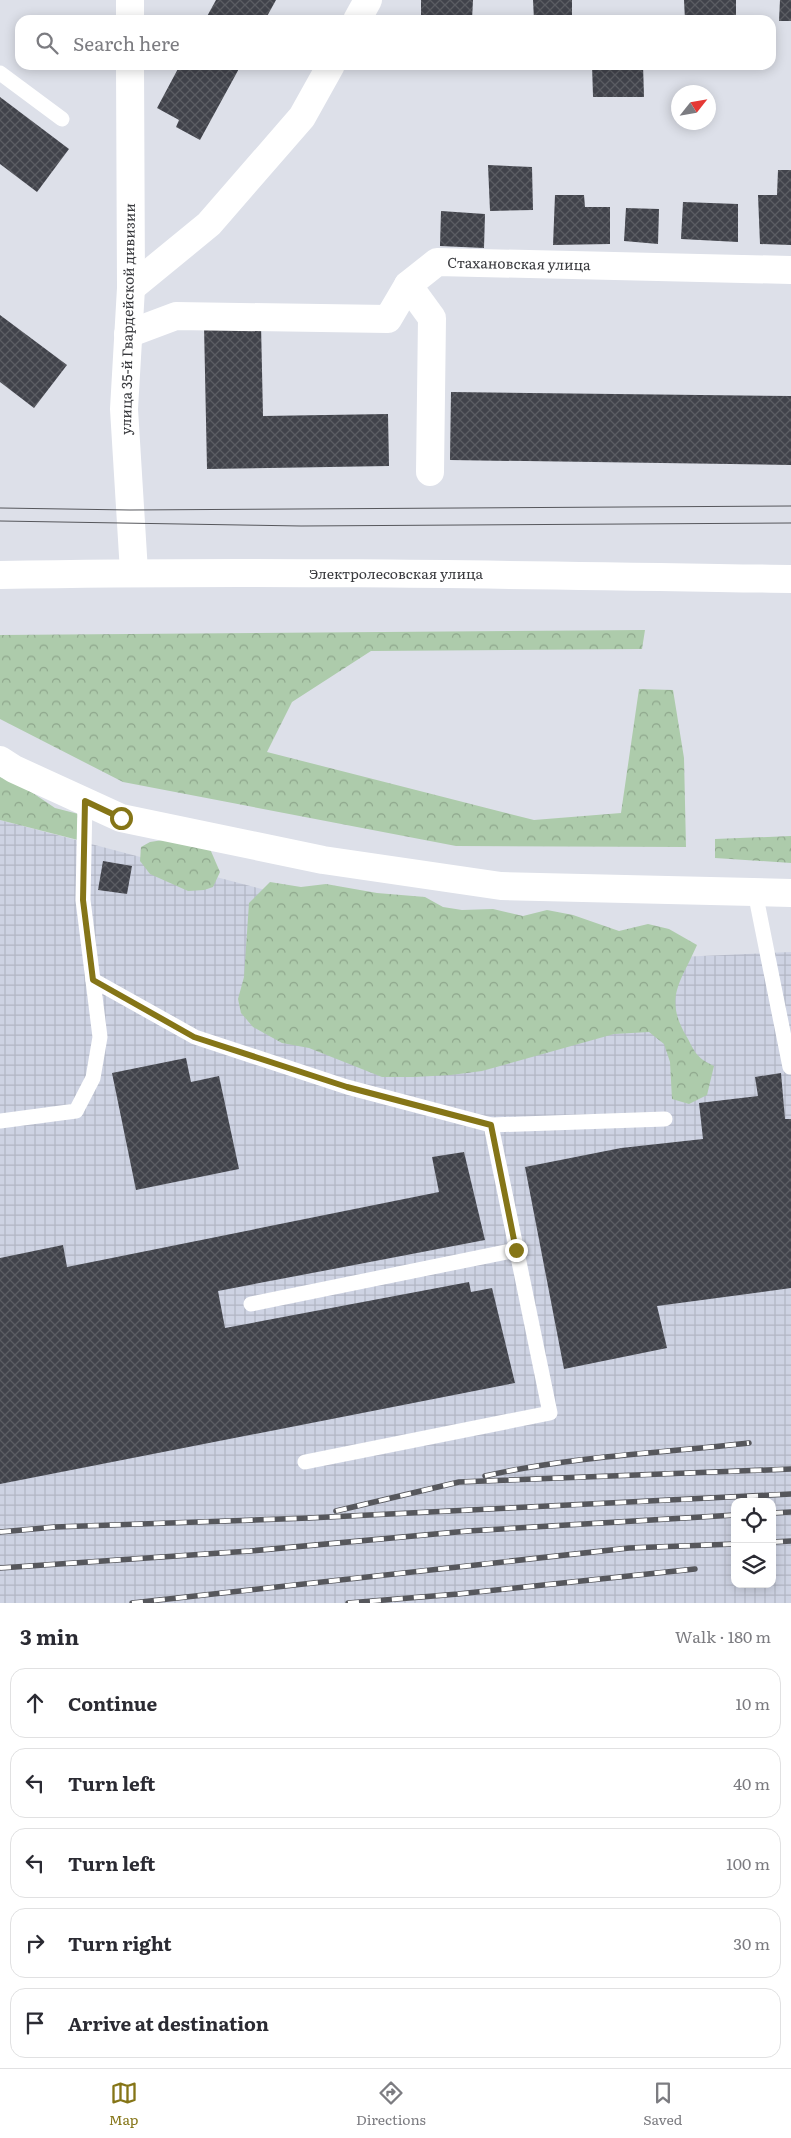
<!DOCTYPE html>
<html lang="en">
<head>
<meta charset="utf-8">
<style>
	body { margin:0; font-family:Literata,serif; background:#f2f2f3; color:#2b2b33 }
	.controls { position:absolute; right:15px; bottom:15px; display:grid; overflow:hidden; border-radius:10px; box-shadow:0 2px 12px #0003 }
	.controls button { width:45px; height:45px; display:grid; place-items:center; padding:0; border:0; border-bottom:1px solid #e1e1e2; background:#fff; color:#2b2b33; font:25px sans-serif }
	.compass { position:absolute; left:671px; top:85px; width:45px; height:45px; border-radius:50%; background:#fff; box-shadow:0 2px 12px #0003; rotate:59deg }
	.stop { position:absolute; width:15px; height:15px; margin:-11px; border:4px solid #857517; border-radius:50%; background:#fff }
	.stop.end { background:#857517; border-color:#fff; box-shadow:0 1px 5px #0008 }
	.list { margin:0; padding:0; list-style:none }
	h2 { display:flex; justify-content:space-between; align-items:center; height:65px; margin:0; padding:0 20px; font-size:21px }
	h2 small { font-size:16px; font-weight:400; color:#7c7c81 }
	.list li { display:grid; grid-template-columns:32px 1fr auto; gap:15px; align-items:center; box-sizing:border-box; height:70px; margin:0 10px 10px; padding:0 10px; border:1px solid #e1e1e2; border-radius:15px }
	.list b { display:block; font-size:19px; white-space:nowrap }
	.list em { font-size:16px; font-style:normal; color:#7c7c81 }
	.icon { flex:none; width:28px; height:28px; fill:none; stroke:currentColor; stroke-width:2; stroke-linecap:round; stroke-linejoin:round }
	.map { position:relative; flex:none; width:791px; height:1603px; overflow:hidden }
	.search { position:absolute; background:#fff; box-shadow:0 2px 12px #0003; left:15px; right:15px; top:15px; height:55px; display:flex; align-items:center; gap:12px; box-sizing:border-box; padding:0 18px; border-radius:15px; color:#7c7c81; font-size:19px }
	.sheet { height:465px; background:#fff }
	nav { display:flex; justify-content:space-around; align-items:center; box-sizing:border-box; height:70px; border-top:1px solid #e1e1e2; background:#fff; font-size:14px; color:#7c7c81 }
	nav a { display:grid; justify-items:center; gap:2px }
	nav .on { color:#857517 }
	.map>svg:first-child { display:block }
	.industrial { fill:url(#industrial-grid); fill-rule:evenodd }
	.forest { fill:url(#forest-crowns) }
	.building { fill:url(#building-cross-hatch) }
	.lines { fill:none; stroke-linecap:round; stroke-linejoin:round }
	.service { stroke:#fff; stroke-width:15 }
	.minor { stroke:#fff; stroke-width:28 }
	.primary { stroke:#fff; stroke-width:28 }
	.tram { stroke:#56575c; stroke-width:1 }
	.rail-casing { stroke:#56575c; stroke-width:5.5 }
	.rail { stroke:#fff; stroke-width:4; stroke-dasharray:11; stroke-linecap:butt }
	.route { stroke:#857517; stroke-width:6 }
	.labels { text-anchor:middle; stroke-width:5; stroke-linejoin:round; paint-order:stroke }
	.street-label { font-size:14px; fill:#38393d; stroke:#fff }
</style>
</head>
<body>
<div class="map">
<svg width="791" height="1603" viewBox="0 0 791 1603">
	<defs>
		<pattern id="industrial-grid" width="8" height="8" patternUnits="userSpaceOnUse" patternTransform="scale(1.25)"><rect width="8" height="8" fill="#ced3e3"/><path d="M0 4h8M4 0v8" fill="none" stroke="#b2b6c4"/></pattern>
		<pattern id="forest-crowns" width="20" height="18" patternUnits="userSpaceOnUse" patternTransform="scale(1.25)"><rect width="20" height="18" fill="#adcbab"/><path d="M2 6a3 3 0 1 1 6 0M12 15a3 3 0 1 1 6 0" fill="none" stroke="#8ea68c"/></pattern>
		<pattern id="building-cross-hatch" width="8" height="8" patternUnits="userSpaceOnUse" patternTransform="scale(1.25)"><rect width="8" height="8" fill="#41434b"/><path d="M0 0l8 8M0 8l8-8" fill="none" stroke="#5b5d63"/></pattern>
	</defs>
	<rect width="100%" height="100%" fill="#dde0e9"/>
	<!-- industrial -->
	<path class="industrial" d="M0,820L543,963L791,952V1603H0ZM735,1502H772V1584H735Z"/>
	<!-- forest -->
	<g class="forest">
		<polygon points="645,630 642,649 371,651 292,702 267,752 534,820 621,813 639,689 673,690 684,758 686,847 456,846 123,782 0,719 0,635"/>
		<polygon points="0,777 15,781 55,808 90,817 78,840 0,820"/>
		<polygon points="791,836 791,863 715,858 715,839"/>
		<polygon points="163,840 210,849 220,872 213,887 204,890 188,891 150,874 140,861 141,847 150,842"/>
		<path d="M270,882L301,887L326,884L377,893L425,897L443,907L462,910L493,909L523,916L547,910L573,915L619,931L648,924L669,929L697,945C680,984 663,998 688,1039C696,1055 698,1058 714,1066L707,1095L689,1104L672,1099L670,1062L664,1044L649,1032L614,1034L482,1071L451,1075L414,1077H382L309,1048L282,1043L253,1027L241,1013L238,999L244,977L249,903Z"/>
	</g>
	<!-- building -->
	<g class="building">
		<polygon points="216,0 276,0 265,20 205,20"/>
		<polygon points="421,0 473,0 472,20 421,20"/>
		<polygon points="533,0 572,0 572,19 534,20"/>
		<polygon points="684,0 736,0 736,20 685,20"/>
		<polygon points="780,0 791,0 791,21 779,21"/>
		<polygon points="180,65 241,65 200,140 176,127 179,120 157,108"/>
		<polygon points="592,65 643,65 644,97 593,97"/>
		<polygon points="0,97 69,149 37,192 0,164"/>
		<polygon points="488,165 532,167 533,210 490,211"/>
		<polygon points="778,170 791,170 791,245 760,244 758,195 777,195"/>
		<polygon points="555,195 584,195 585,207 610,207 610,244 553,245"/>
		<polygon points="683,202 738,204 738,242 681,239"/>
		<polygon points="626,208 659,209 658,244 624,241"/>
		<polygon points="441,211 485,214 484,248 440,246"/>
		<polygon points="0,315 67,365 34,408 0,382"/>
		<polygon points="261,324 263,416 388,414 389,466 207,469 204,325"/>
		<polygon points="451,392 791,396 791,465 450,460"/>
		<polygon points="103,861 132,866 127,894 98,890"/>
		<polygon points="186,1058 191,1082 219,1076 239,1169 136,1190 112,1073"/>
		<polygon points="781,1073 785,1119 791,1119 791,1288 657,1306 667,1348 564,1369 525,1167 621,1148 703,1139 699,1103 758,1096 755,1077"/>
		<polygon points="464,1152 485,1240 218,1291 225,1328 469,1282 471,1292 492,1288 515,1383 0,1484 0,1258 63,1245 67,1267 439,1192 432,1157"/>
	</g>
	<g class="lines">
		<!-- service -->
		<g class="service">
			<polyline points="0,73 62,119"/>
			<polyline points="755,892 790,1067"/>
			<polyline points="93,980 195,1037 347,1087 491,1125 665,1119"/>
			<polyline points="0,1121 76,1111 93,1078 100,1037 83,900 85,801"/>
			<polyline points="251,1304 516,1250"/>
			<polyline points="305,1462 550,1413 491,1125"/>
		</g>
		<!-- minor -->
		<g class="minor">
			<polyline points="130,0 130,20"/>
			<polyline points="357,20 368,0"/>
			<polyline points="130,65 131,288 124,409 134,572"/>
			<polyline points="408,285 432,318 430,472"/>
			<polyline points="131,288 209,224 302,117 331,65"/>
			<polyline points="128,334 176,316 388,319 408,285 437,262 791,270"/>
			<polyline points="0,760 14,769 121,818 323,860 501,886 791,893"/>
		</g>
		<!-- primary -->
		<path class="primary" d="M0,575C264,570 527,575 791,579"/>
		<!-- tram -->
		<g class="tram">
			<polyline points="0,508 130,510 791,506"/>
			<polyline points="0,521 301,526 791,523"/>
		</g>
		<defs>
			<g id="rail">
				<path d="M485,1476C572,1456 662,1453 749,1443"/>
				<polyline points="336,1511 459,1482 791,1469"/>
				<polyline points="772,1513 791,1512"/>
				<polyline points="0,1532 55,1527 309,1518 791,1494"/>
				<polyline points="772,1542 791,1541"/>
				<polyline points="0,1568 250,1551 468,1531 735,1515"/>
				<polyline points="132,1603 629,1548 735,1544"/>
				<polyline points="348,1603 458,1594 695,1569"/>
			</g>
		</defs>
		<!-- rail casing -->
		<use href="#rail" class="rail-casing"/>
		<!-- rail -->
		<use href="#rail" class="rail"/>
	</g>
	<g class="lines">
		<!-- route -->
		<polyline class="route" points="121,818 85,801 83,900 93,980 194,1037 347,1087 491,1125 516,1250"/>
	</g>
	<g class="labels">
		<!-- street labels -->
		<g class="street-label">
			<text transform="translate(519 264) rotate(1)" y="5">Стахановская улица</text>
			<text transform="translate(128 319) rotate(-89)" y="5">улица 35-й Гвардейской дивизии</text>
			<text x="396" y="579">Электролесовская улица</text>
		</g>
	</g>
</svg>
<div class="controls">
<button><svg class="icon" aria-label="locate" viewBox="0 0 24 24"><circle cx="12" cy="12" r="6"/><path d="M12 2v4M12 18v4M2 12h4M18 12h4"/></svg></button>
<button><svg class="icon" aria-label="layers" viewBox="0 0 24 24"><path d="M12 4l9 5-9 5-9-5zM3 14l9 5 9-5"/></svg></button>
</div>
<svg class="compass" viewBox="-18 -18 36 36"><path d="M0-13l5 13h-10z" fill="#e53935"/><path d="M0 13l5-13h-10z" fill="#7c7c81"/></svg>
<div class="stop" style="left:121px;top:818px"></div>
<div class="stop end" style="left:516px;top:1250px"></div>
<div class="search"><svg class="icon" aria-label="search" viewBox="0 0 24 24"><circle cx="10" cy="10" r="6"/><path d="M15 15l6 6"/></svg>Search here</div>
</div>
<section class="sheet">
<h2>3 min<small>Walk · 180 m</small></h2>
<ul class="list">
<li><svg class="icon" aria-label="ahead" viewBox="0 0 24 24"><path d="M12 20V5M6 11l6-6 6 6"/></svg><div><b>Continue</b></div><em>10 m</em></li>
<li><svg class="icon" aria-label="left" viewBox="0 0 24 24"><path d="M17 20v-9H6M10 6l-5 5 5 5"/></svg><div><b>Turn left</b></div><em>40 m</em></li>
<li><svg class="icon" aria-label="left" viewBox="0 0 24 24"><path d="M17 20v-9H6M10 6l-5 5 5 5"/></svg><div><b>Turn left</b></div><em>100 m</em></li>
<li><svg class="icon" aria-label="right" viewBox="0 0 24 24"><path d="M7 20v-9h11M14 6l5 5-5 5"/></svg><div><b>Turn right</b></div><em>30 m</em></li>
<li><svg class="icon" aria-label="arrive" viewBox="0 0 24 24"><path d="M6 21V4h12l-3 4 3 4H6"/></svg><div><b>Arrive at destination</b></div></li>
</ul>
</section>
<nav>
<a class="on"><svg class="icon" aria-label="map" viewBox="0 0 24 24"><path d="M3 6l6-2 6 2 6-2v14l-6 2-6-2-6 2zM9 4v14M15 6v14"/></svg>Map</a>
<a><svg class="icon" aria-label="directions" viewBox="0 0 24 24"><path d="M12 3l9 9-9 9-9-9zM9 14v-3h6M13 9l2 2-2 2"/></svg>Directions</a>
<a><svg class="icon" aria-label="saved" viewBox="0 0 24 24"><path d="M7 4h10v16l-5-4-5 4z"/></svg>Saved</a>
</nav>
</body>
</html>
